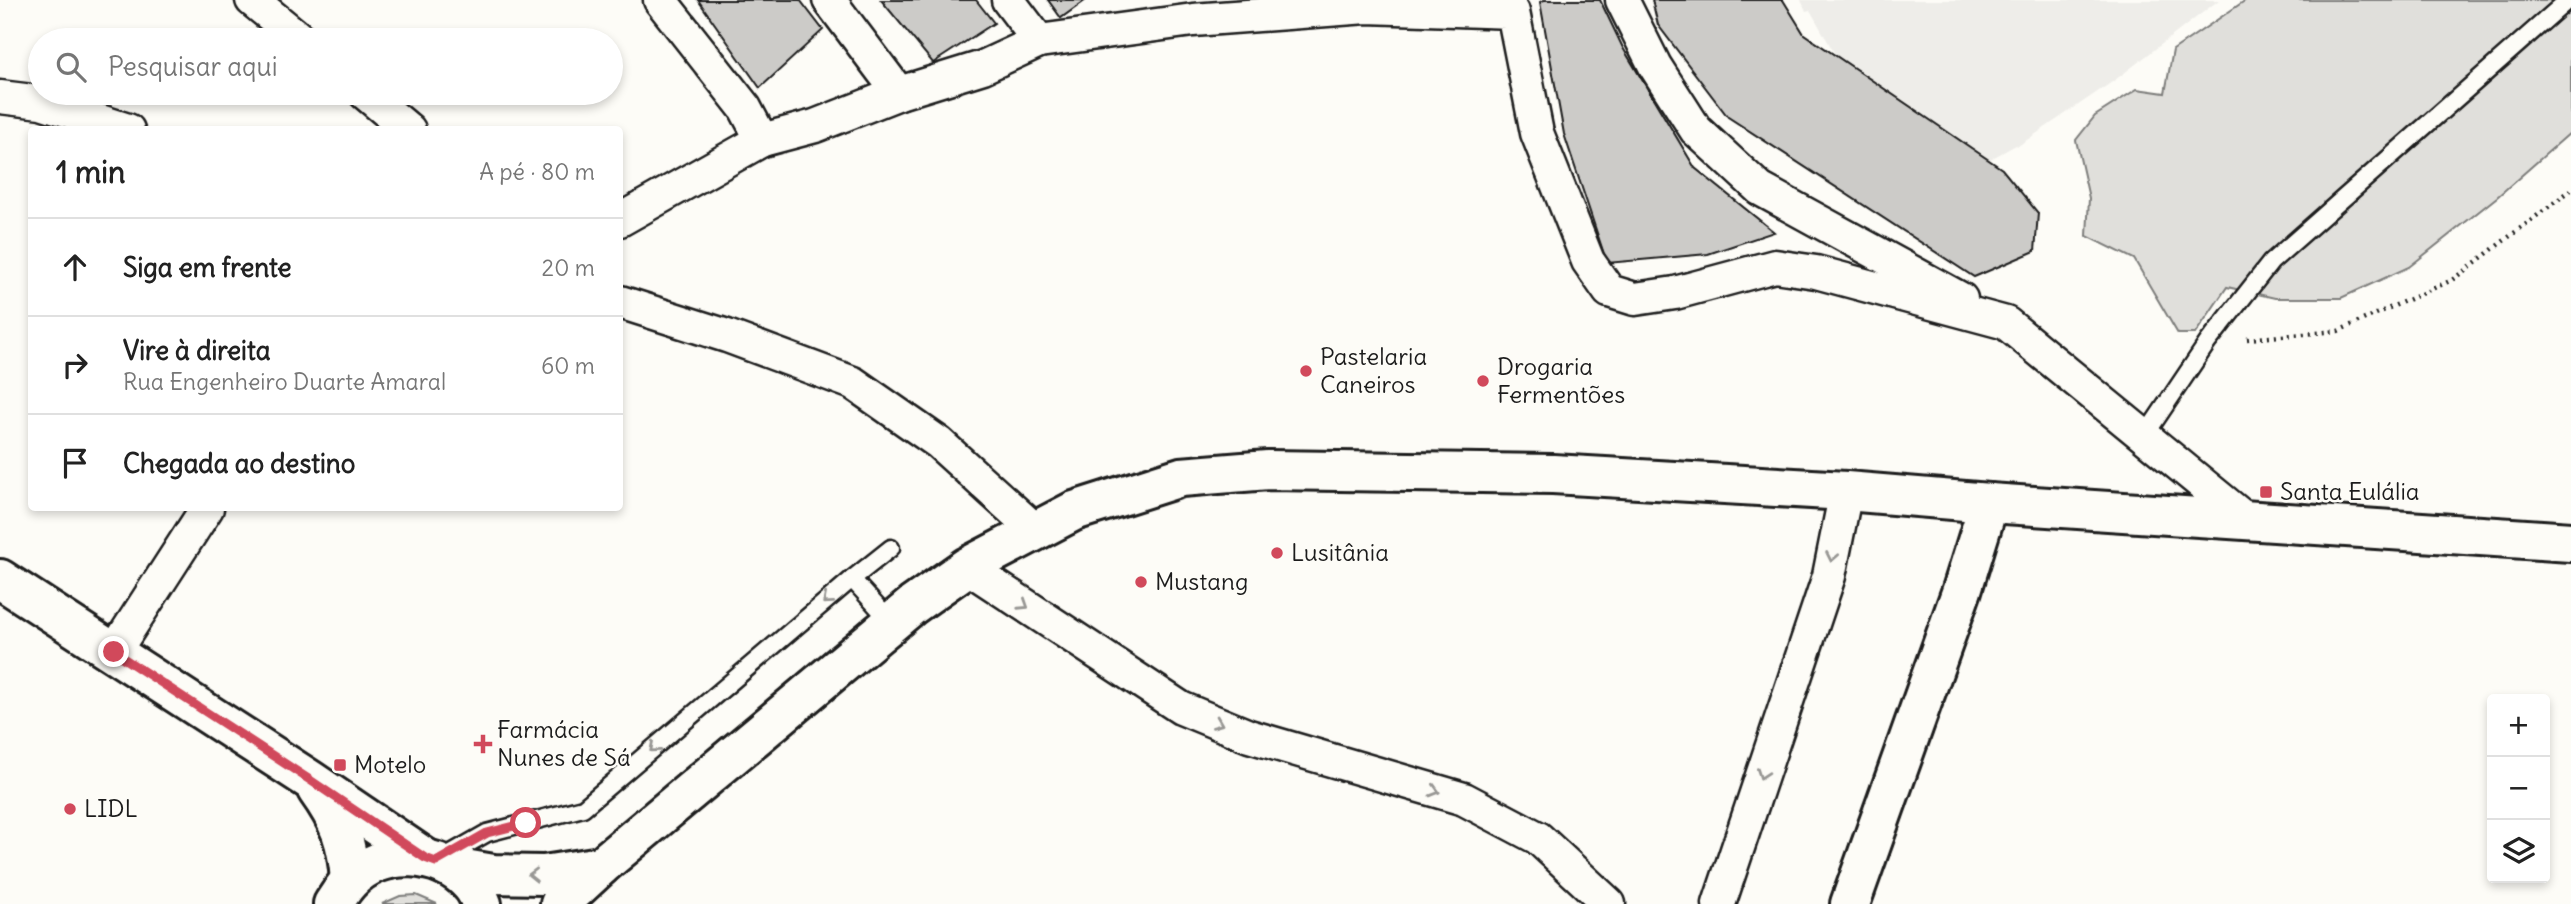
<!DOCTYPE html>
<html lang="pt">
<head>
<meta charset="utf-8">
<style>
	body { margin:0; font-family:Delius,sans-serif; background:#f2f2f2; color:#222 }
	.controls { position:absolute; right:21px; bottom:21px; display:grid; overflow:hidden; border-radius:7px; box-shadow:0 4px 10px #0003 }
	.controls button { width:63px; height:63px; display:grid; place-items:center; padding:0; border:0; border-bottom:2px solid #e0e0e0; background:#fff; color:#222; font:35px sans-serif }
	.stop { position:absolute; width:21px; height:21px; margin:-16px; border:5px solid #d1495b; border-radius:50%; background:#fff }
	.stop.end { background:#d1495b; border-color:#fff; box-shadow:0 2px 7px #0008 }
	.list { margin:0; padding:0; list-style:none }
	h2 { display:flex; justify-content:space-between; align-items:center; height:91px; margin:0; padding:0 28px; font-size:30px }
	h2 small { font-size:23px; font-weight:400; color:#767676 }
	.list li { display:grid; grid-template-columns:46px 1fr auto; gap:21px; align-items:center; box-sizing:border-box; height:98px; padding:0 28px; border-top:2px solid #e0e0e0 }
	.list b { display:block; font-size:26px; white-space:nowrap }
	.list p { margin:0; font-size:23px; white-space:nowrap; color:#767676 }
	.list em { font-size:23px; font-style:normal; color:#767676 }
	.icon { flex:none; width:38px; height:38px; fill:none; stroke:currentColor; stroke-width:2; stroke-linecap:round; stroke-linejoin:round }
	.map { position:relative; flex:none; width:2571px; height:904px; overflow:hidden }
	.search { position:absolute; background:#fff; box-shadow:0 4px 10px #0003; left:28px; top:28px; width:595px; height:77px; display:flex; align-items:center; gap:18px; box-sizing:border-box; padding:0 24px; border-radius:38px; color:#767676; font-size:26px }
	.panel { position:absolute; background:#fff; box-shadow:0 4px 10px #0003; left:28px; top:126px; width:595px; height:385px; border-radius:7px }
	.map>svg:first-child { display:block }
	.built { fill:#eeede9 }
	.green { fill:#e0dfdb; stroke:#7e7e7c; stroke-width:2 }
	.building { fill:#cccbc8; stroke:#1c1c1c; stroke-width:2 }
	.lines { fill:none; stroke-linecap:round; stroke-linejoin:round }
	.service-casing { stroke:#1c1c1c; stroke-width:21 }
	.minor-casing { stroke:#1c1c1c; stroke-width:37 }
	.tertiary-casing { stroke:#1c1c1c; stroke-width:44 }
	.secondary-casing { stroke:#1c1c1c; stroke-width:44 }
	.primary-casing { stroke:#1c1c1c; stroke-width:44 }
	.path { stroke:#1c1c1c; stroke-width:4.5; stroke-dasharray:2 5; stroke-linecap:butt }
	.service { stroke:#fdfcf7; stroke-width:16 }
	.minor { stroke:#fdfcf7; stroke-width:32 }
	.tertiary { stroke:#fdfcf7; stroke-width:38 }
	.secondary { stroke:#fdfcf7; stroke-width:38 }
	.primary { stroke:#fdfcf7; stroke-width:38 }
	.oneway { stroke:#989794 }
	.route { stroke:#d1495b; stroke-width:9 }
	.poi-dot { fill:#d1495b; stroke:#fdfcf7; stroke-width:2.5 }
	.labels { text-anchor:middle; stroke-width:5; stroke-linejoin:round; paint-order:stroke }
	.poi-label { font-size:24px; fill:#1c1c1c; stroke:#fdfcf7; text-anchor:start }
</style>
</head>
<body>
<div class="map">
<svg width="2571" height="904" viewBox="0 0 2571 904">
	<rect width="100%" height="100%" fill="#fdfcf7"/>
	<filter id="ink" filterUnits="userSpaceOnUse"><feTurbulence type="fractalNoise" baseFrequency=".0143" numOctaves="2"/><feDisplacementMap in="SourceGraphic" scale="14" xChannelSelector="R" yChannelSelector="G"/><feConvolveMatrix kernelMatrix="1 2 1 2 8 2 1 2 1" color-interpolation-filters="sRGB"/></filter>
	<g filter="url(#ink)">
		<!-- built -->
		<polygon class="built" points="1801,0 2219,0 2115,80 2018,146 2016,145 1987,161 1835,54 1810,10 1806,11"/>
		<!-- green -->
		<g class="green">
			<polygon points="2246,0 2571,0 2571,132 2497,197 2409,267 2341,298 2275,298 2227,287 2195,334 2178,334 2134,259 2087,236 2089,198 2076,140 2095,116 2137,89 2165,93 2173,50"/>
			<polygon points="416,895 437,904 382,904 400,896"/>
		</g>
		<!-- building -->
		<g class="building">
			<polygon points="698,0 800,0 823,30 760,88"/>
			<polygon points="881,0 976,0 994,23 933,63"/>
			<polygon points="1048,0 1086,0 1061,18"/>
			<polygon points="1544,0 1600,0 1623,48 1695,168 1774,232 1708,254 1607,263 1564,134 1540,2"/>
			<polygon points="1652,0 1783,0 1804,34 2002,169 2038,213 2035,251 1974,277 1728,117 1658,25"/>
		</g>
		<g class="lines">
			<defs>
				<g id="service">
					<polyline points="2144,437 2208,342 2271,262 2568,0"/>
					<polyline points="852,579 891,548"/>
					<polyline points="441,859 487,833 583,808 852,579 892,623"/>
				</g>
				<g id="minor">
					<polyline points="252,0 301,40"/>
					<polyline points="660,0 745,108 762,140"/>
					<polyline points="829,0 899,93"/>
					<polyline points="1008,0 1039,41"/>
					<polyline points="1622,0 1655,66 1696,130 1760,189 1961,299"/>
					<polyline points="365,93 409,130"/>
					<polyline points="0,97 41,102 128,130"/>
					<polyline points="620,220 762,140 815,126 899,93 983,67 1039,41 1193,20 1367,7 1513,12 1537,133 1588,261 1609,291 1635,299 1675,293 1775,266 1816,272 2006,323 2244,518"/>
					<polyline points="620,302 727,336 853,383 939,443 1036,531"/>
					<polyline points="967,567 1181,708 1249,736 1464,799 1538,838 1609,904"/>
					<polyline points="114,652 207,508"/>
					<polyline points="1719,904 1829,576 1846,491"/>
				</g>
				<polyline id="tertiary" points="1850,904 1962,590 1989,503"/>
				<g id="secondary">
					<polyline points="0,579 310,780 425,858"/>
					<path d="M317,790C340,822 347,841 350,880"/>
				</g>
				<g id="primary">
					<polyline points="447,866 493,874 544,875 601,866"/>
					<path d="M333,904C338,897 343,888 349,882C380,847 442,850 471,885C476,890 479,898 482,904"/>
					<polyline points="560,904 601,866 913,605 967,567 1074,511 1181,477 1268,470 1553,474 1846,491 1989,503 2571,542"/>
				</g>
			</defs>
			<!-- service casing -->
			<use href="#service" class="service-casing"/>
			<!-- minor casing -->
			<use href="#minor" class="minor-casing"/>
			<!-- tertiary casing -->
			<use href="#tertiary" class="tertiary-casing"/>
			<!-- secondary casing -->
			<use href="#secondary" class="secondary-casing"/>
			<!-- primary casing -->
			<use href="#primary" class="primary-casing"/>
			<!-- path -->
			<polyline class="path" points="2247,339 2338,331 2452,280 2571,190"/>
			<!-- service -->
			<use href="#service" class="service"/>
			<!-- minor -->
			<use href="#minor" class="minor"/>
			<!-- tertiary -->
			<use href="#tertiary" class="tertiary"/>
			<!-- secondary -->
			<use href="#secondary" class="secondary"/>
			<!-- primary -->
			<use href="#primary" class="primary"/>
		</g>
		<!-- one-way arrows -->
		<defs><path id="oneway-chevron" d="M-2-3.5L2.5 0L-2 3.5" fill="none" stroke-width="1.6" stroke-linecap="round" stroke-linejoin="round" transform="scale(1.75)"/></defs>
		<g class="oneway">
			<use href="#oneway-chevron" transform="translate(1832 557) rotate(101)"/>
			<use href="#oneway-chevron" transform="translate(827 600) rotate(139)"/>
			<use href="#oneway-chevron" transform="translate(1024 605) rotate(33)"/>
			<use href="#oneway-chevron" transform="translate(1218 723) rotate(22)"/>
			<use href="#oneway-chevron" transform="translate(654 748) rotate(139)"/>
			<use href="#oneway-chevron" transform="translate(1762 774) rotate(109)"/>
			<use href="#oneway-chevron" transform="translate(1435 791) rotate(16)"/>
			<use href="#oneway-chevron" transform="translate(533 875) rotate(-179)"/>
		</g>
	</g>
	<g class="lines" filter="url(#ink)">
		<!-- route -->
		<polyline class="route" points="114,652 310,780 425,858 436,862 487,833 526,823"/>
	</g>
	<!-- markers -->
	<g class="poi-dot">
		<circle cx="1306" cy="371" r="7"/>
		<circle cx="1483" cy="381" r="7"/>
		<rect x="2259" y="485" width="14" height="14" rx="3.5"/>
		<circle cx="1277" cy="553" r="7"/>
		<circle cx="1141" cy="582" r="7"/>
		<path d="M479.5 733.5h7v7h7v7h-7v7h-7v-7h-7v-7h7z"/>
		<rect x="333" y="758" width="14" height="14" rx="3.5"/>
		<circle cx="70" cy="809" r="7"/>
	</g>
	<g class="labels">
		<!-- poi labels -->
		<g class="poi-label">
			<text x="1320" y="365">Pastelaria<tspan x="1320" dy="28">Caneiros</tspan></text>
			<text x="1497" y="375">Drogaria<tspan x="1497" dy="28">Fermentões</tspan></text>
			<text x="2280" y="500">Santa Eulália</text>
			<text x="1291" y="561">Lusitânia</text>
			<text x="1155" y="590">Mustang</text>
			<text x="497" y="738">Farmácia<tspan x="497" dy="28">Nunes de Sá</tspan></text>
			<text x="354" y="773">Motelo</text>
			<text x="84" y="817">LIDL</text>
		</g>
	</g>
</svg>
<div class="controls">
<button>+</button>
<button>−</button>
<button><svg class="icon" aria-label="layers" viewBox="0 0 24 24"><path d="M12 4l9 5-9 5-9-5zM3 14l9 5 9-5"/></svg></button>
</div>
<div class="stop" style="left:526px;top:823px"></div>
<div class="stop end" style="left:114px;top:652px"></div>
<div class="search"><svg class="icon" aria-label="search" viewBox="0 0 24 24"><circle cx="10" cy="10" r="6"/><path d="M15 15l6 6"/></svg>Pesquisar aqui</div>
<section class="panel">
<h2>1 min<small>A pé · 80 m</small></h2>
<ul class="list">
<li><svg class="icon" aria-label="ahead" viewBox="0 0 24 24"><path d="M12 20V5M6 11l6-6 6 6"/></svg><div><b>Siga em frente</b></div><em>20 m</em></li>
<li><svg class="icon" aria-label="right" viewBox="0 0 24 24"><path d="M7 20v-9h11M14 6l5 5-5 5"/></svg><div><b>Vire à direita</b><p>Rua Engenheiro Duarte Amaral</p></div><em>60 m</em></li>
<li><svg class="icon" aria-label="arrive" viewBox="0 0 24 24"><path d="M6 21V4h12l-3 4 3 4H6"/></svg><div><b>Chegada ao destino</b></div></li>
</ul>
</section>
</div>
</body>
</html>
